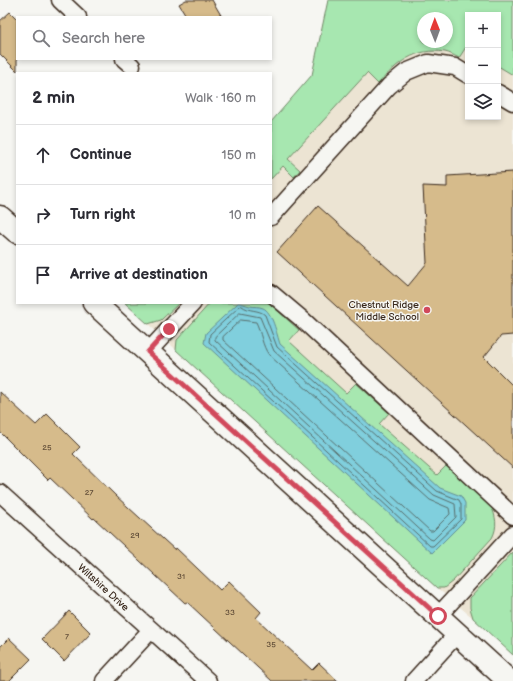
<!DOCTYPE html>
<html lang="en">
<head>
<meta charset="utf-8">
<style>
	body { margin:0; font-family:"Balsamiq Sans",sans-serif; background:#f7f7f7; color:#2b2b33 }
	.controls { position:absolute; right:12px; top:12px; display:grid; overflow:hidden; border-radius:0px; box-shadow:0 2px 6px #0003 }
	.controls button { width:36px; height:36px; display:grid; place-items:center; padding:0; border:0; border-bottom:1px solid #e1e1e2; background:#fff; color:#2b2b33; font:20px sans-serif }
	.compass { position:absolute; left:417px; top:12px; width:36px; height:36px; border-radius:50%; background:#fff; box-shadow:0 2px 6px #0003; rotate:359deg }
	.stop { position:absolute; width:12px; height:12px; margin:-9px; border:3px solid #d1495b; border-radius:50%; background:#fff }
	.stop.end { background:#d1495b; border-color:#fff; box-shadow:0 1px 4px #0008 }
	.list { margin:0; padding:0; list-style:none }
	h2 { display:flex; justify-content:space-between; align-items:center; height:52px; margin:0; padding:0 16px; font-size:17px }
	h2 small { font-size:13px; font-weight:400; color:#7c7c81 }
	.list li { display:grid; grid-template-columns:26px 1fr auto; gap:12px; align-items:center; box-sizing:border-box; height:60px; padding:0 16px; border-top:1px solid #e1e1e2 }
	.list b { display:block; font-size:15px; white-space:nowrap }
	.list em { font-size:13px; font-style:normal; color:#7c7c81 }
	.icon { flex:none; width:22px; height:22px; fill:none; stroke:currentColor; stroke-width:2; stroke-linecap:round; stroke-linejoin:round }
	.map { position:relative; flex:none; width:513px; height:681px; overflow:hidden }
	.search { position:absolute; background:#fff; box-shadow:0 2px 6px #0003; left:16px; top:16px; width:256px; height:44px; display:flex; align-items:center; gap:10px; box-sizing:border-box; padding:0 14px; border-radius:0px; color:#7c7c81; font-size:15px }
	.panel { position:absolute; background:#fff; box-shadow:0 2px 6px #0003; left:16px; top:72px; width:256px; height:232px; border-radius:0px }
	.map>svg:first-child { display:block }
	.built { fill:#ece4d3; fill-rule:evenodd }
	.green { fill:#a7e7b0; stroke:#718867; fill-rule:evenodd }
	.water { fill:#80cfdd; stroke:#648d91 }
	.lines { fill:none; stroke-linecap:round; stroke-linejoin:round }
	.shore { stroke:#576c6a; stroke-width:1 }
	.building { fill:#d6bb8b; stroke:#3b2a1e }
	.minor-casing { stroke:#3b2a1e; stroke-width:19 }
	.secondary-casing { stroke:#3b2a1e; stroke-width:25 }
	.minor { stroke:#f6f6f2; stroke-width:16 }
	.secondary { stroke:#f6f6f2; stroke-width:22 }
	.route { stroke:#d1495b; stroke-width:5 }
	.poi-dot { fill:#d1495b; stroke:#f6f6f2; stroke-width:1.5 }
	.labels { text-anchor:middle; stroke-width:3; stroke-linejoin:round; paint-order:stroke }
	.number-label { font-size:8px; fill:#624e39 }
	.poi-label { font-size:10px; fill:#3b2a1e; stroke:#f6f6f2; text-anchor:end }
	.street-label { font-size:10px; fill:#3b2a1e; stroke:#f6f6f2 }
</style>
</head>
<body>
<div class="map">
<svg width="513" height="681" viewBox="0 0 513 681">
	<rect width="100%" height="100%" fill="#f6f6f2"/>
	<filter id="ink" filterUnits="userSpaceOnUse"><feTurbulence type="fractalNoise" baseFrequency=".025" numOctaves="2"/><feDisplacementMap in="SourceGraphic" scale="8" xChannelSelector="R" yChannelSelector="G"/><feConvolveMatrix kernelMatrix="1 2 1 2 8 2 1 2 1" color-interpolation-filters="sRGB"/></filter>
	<g filter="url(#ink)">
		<!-- built -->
		<path class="built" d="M328,0H513V655L473,618L437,588L125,303H271V122L312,75ZM468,15H498V117H468ZM423,18H447V42H423Z"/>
		<!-- green -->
		<g class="green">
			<path d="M328,0H513V75L498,66V15H468V48L466,47L459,58C455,56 450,53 445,52C415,47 397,63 378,84L367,73L288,159L300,170L294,177L283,166L271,179V122L312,75ZM423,18H447V42H423Z"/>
			<polygon points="125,303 179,303 161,320 148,324"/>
			<path d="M210,303H269L299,330L289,341L346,393L356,383L389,413L379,424L437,475L447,465L491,506C496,516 498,527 492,538L453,581L444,588H437L176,350L177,340Z"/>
			<polygon points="513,552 513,655 473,618 470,608 470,598"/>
		</g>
		<!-- water -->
		<path class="water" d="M238,303C243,303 245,305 250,306C254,307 259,306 263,308C272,311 277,335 280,344L440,488L461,496L465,503V520L432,553L204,343L206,333Z"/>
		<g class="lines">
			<!-- shore -->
			<g class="shore">
				<path d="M242,306C249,312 259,309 265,315L277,347L437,491L459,500L461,504V519L433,546H430L209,342L210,334L240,306Z"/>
				<polygon points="240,313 260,317 274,351 434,495 455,504 456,517 433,540 430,539 215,340 215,337"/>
				<path d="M241,320L256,322C261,332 262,346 269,355L430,500L449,508L450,514L433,531H430L223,340V337Z"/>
			</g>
		</g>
		<!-- building -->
		<g class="building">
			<polygon points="186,0 212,0 222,17 187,17 179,4"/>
			<polygon points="10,12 17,19 17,71 0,54 0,21"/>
			<polygon points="513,172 513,335 501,336 484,357 513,386 513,468 277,252 318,206 408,286 427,263 423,186 447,187 447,176"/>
			<polygon points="0,392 36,425 47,414 80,447 73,454 116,496 175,550 176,548 220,590 229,581 261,612 256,618 312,670 319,663 338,681 272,681 187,602 185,603 94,518 93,519 50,478 48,480 0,432"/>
			<polygon points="69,611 91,633 64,661 42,639"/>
			<polygon points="9,638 31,659 9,681 0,681 0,647"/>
		</g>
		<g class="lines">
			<defs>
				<g id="minor">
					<polyline points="60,0 78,17"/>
					<polyline points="124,59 132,66"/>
					<polyline points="498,93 513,102"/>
					<polyline points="271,217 389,86 406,72 428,63 455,67 468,75"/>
					<polyline points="271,293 303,320 513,516"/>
					<polyline points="148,352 193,303"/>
					<path id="s1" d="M0,493L208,681"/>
					<polyline points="438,616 513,534"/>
					<polyline points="104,681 151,630"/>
					<polyline points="414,681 457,634"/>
				</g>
				<g id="secondary">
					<polyline points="0,217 17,232"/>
					<polyline points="94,303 509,681"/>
				</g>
			</defs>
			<!-- minor casing -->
			<use href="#minor" class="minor-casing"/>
			<!-- secondary casing -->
			<use href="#secondary" class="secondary-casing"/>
			<!-- minor -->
			<use href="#minor" class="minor"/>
			<!-- secondary -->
			<use href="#secondary" class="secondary"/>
		</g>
	</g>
	<g class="lines" filter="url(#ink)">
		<!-- route -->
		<polyline class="route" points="169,329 148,352 438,616"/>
	</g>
	<!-- markers -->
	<circle class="poi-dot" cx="427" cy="310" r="4"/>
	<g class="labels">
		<!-- number labels -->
		<g class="number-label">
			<text x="47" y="450">25</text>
			<text x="89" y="495">27</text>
			<text x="135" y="538">29</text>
			<text x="181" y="579">31</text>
			<text x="230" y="615">33</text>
			<text x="67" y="639">7</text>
			<text x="271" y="647">35</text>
		</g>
		<!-- poi labels -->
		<g class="poi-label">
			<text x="419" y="308">Chestnut Ridge<tspan x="419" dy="12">Middle School</tspan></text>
		</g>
		<!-- street labels -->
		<g class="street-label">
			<text dy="4" stroke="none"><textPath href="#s1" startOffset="140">Wiltshire Drive</textPath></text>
		</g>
	</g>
</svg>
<div class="controls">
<button>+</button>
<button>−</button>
<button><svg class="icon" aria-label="layers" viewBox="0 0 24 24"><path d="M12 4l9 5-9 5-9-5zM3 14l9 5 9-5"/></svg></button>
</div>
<svg class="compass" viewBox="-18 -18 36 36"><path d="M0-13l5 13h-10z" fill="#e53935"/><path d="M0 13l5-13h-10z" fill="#7c7c81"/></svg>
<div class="stop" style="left:438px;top:616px"></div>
<div class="stop end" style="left:169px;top:329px"></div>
<div class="search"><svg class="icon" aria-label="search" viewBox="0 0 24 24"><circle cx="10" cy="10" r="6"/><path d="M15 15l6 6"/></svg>Search here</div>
<section class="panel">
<h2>2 min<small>Walk · 160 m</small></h2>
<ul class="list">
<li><svg class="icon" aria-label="ahead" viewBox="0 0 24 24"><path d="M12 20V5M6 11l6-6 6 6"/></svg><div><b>Continue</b></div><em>150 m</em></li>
<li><svg class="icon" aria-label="right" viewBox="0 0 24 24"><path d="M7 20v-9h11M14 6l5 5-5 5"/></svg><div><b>Turn right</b></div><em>10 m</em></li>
<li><svg class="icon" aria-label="arrive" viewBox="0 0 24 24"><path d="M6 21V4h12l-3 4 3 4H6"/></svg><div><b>Arrive at destination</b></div></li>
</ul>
</section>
</div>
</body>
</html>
